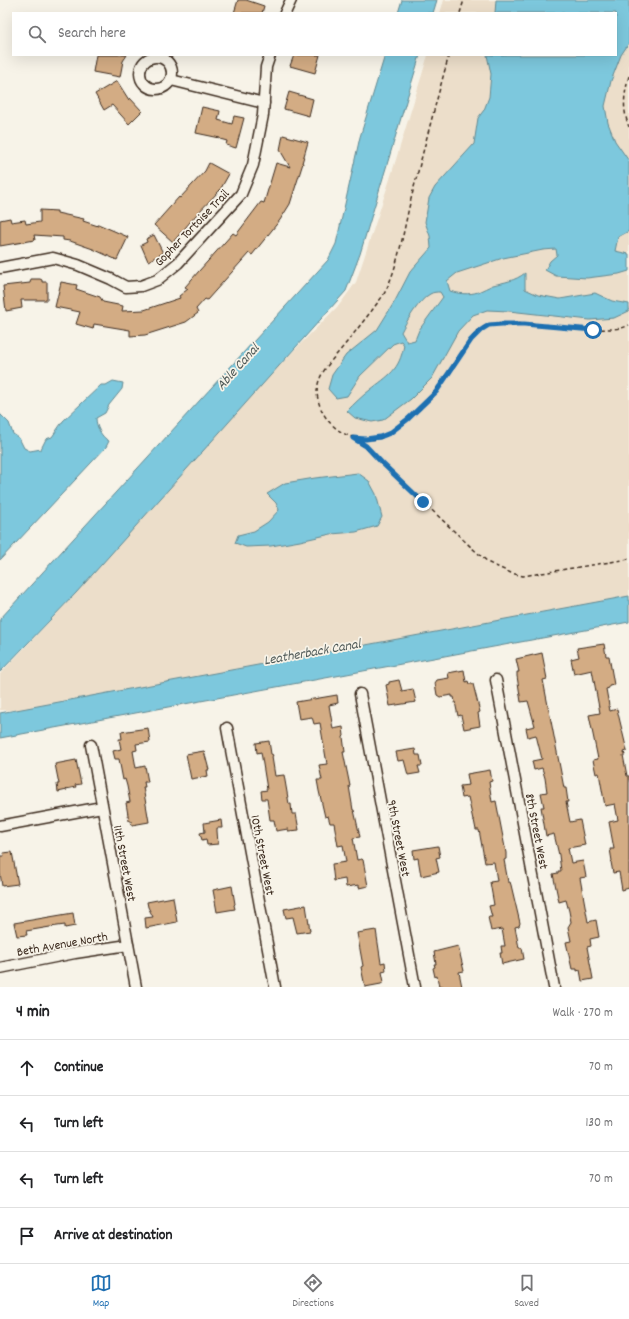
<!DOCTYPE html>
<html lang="en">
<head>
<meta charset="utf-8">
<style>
	body { margin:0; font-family:Dekko,sans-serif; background:#f2f2f2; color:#202124 }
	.stop { position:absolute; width:12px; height:12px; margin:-9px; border:3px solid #1f6fb2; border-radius:50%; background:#fff }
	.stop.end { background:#1f6fb2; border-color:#fff; box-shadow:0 1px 4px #0008 }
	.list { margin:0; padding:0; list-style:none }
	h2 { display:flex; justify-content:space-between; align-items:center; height:52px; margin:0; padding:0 16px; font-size:17px }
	h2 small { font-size:13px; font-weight:400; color:#757577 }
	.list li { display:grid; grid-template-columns:26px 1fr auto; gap:12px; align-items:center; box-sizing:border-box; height:56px; padding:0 16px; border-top:1px solid #e0e0e0 }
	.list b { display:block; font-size:15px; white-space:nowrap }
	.list em { font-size:13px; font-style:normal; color:#757577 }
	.icon { flex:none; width:22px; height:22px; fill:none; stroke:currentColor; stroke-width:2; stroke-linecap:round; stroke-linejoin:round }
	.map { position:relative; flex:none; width:629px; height:987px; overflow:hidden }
	.search { position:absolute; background:#fff; box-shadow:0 4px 16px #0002; left:12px; right:12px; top:12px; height:44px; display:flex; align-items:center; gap:10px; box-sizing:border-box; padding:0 14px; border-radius:0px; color:#757577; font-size:15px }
	.sheet { height:276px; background:#fff }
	nav { display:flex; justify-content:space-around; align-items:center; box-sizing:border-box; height:56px; border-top:1px solid #e0e0e0; background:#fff; font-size:11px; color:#757577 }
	nav a { display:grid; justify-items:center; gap:2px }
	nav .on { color:#1f6fb2 }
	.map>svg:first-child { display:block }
	.built { fill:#ecdeca }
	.water { fill:#7dc8dd; stroke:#638991; fill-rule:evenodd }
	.building { fill:#d3ac84; stroke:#3b2a1e }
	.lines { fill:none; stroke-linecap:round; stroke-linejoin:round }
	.minor-casing { stroke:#3b2a1e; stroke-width:13 }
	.path { stroke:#3b2a1e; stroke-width:1.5; stroke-dasharray:4 3; stroke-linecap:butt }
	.minor { stroke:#f7f3e8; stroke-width:10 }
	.route { stroke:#1f6fb2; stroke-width:5 }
	.labels { text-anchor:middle; stroke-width:3.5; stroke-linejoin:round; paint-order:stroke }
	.street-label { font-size:13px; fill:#3b2a1e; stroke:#f7f3e8 }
	.water-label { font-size:14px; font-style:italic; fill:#4f5957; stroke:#f7f3e8 }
</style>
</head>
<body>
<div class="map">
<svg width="629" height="987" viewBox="0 0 629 987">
	<rect width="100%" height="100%" fill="#f7f3e8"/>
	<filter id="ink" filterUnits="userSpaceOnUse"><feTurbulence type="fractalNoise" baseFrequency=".025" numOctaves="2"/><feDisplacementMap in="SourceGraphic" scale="8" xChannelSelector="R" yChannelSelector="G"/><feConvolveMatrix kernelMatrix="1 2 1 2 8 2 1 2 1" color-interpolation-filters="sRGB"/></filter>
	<g filter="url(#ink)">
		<!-- built -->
		<polygon class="built" points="444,0 629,0 629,599 43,711 0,710 0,674 62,608 239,406 340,304 356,282 390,179 428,55 616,55 616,13 440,13"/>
		<!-- water -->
		<g class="water">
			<polygon points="402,0 437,0 433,13 398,13"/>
			<path d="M496,0H629V43L621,55L611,81L605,106L608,123L615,141L629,161V231L618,237L615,251L629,254V271L619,274L587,278L556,276L545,270L550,261L557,255L556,249L543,250L503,258L457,273L447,281L450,291C459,294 469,295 478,292C483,290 488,287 493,285C505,282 515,281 525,273V289L538,295L560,299L595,293L612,301L629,304V311L614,318L590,320L509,311L487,310L473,315L458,331L432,378L411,399L383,420L372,422L355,418L347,411C354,404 362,396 370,390C389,375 399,371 404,345L401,341L393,344L360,376L347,396L336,398L328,389L332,375L346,355L377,330L395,301L410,272L431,248L430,236L425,222L429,198L435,187L474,144L478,118L484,110L489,97L491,74L487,55H616V13H495ZM440,292L443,297L419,330L415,340L407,342L401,332C406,322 420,299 430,294C433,292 437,292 440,292Z"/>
			<polygon points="385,55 420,55 360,254 346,291 76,593 0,672 0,619 328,260 336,244 360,137"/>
			<path d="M113,381L123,383L122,389L109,405L105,413L96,418C96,426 101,437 109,441L106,447L0,560V414L9,423L13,434L19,438L24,448L30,451L41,449L46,439L52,437L63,421L101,385H106Z"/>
			<polygon points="358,473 369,481 376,494 382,517 377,526 356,532 331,534 300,541 271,546 246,547 235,543 238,535 254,531 268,522 279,510 276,503 267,494 285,483 315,478"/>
			<polygon points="629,596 629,622 0,738 0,713"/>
		</g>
		<!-- building -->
		<g class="building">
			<polygon points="238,0 246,0 264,6 262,13 234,13"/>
			<polygon points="96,55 127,55 123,61 120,77 93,72"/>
			<polygon points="294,55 320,55 315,73 290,66"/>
			<polygon points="117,81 129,100 130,98 142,111 129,124 112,105 104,110 95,94"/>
			<polygon points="289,92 313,99 309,116 284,109"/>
			<polygon points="202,107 220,111 218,120 232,124 234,116 244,118 236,148 226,145 227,141 220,139 220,138 196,133"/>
			<polygon points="283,135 308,142 302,163 303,163 290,204 280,220 252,255 249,253 207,300 205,299 196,309 198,313 186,322 145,335 130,336 130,330 94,324 93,329 76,324 80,312 55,307 61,282 77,285 76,289 100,297 103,302 123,306 122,311 144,310 180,298 179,296 188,289 185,287 199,271 233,233 236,235 261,202 264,203 276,163 290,167 280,150"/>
			<polygon points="209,163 229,174 220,190 197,214 173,242 154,225 179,197 180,198 205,171"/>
			<polygon points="40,210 57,211 57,213 84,219 83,221 98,226 98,224 128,237 117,260 93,249 70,241 63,240 63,237 34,235 35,240 0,246 0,220 10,218 11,222 25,220 26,224 40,222"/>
			<polygon points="154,235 163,253 148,261 141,245 147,242 146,239"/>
			<polygon points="31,279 40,279 42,280 42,282 47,282 47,300 21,300 22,308 6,311 3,286 30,283"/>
			<polygon points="604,644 606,656 609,656 614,685 609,686 609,688 606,689 610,711 617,709 627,751 624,752 625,755 623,755 627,776 629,776 629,888 622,890 619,872 613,873 611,862 612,861 610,849 614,849 609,822 618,820 615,804 605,806 599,773 596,774 593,760 598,759 589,715 600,713 592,670 574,674 571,659 579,657 577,648"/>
			<polygon points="542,653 547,679 543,680 564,788 566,788 568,802 566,802 570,822 580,820 585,845 568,848 571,863 583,861 586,877 580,878 588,922 596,920 599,937 590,939 591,946 587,947 593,979 582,981 580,970 577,971 577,969 572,969 566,942 571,941 568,927 571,922 569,911 566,900 559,902 553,874 558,873 558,871 561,871 559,855 554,834 546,836 541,807 544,807 541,793 547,792 545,778 542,768 534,770 532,761 542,759 536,735 528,737 526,728 535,726 528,701 521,702 517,676 517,672 519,672 516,659"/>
			<polygon points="464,670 466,682 468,681 469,684 473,684 480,712 478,713 480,726 464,729 461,715 458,716 454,697 452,697 452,695 440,697 437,695 435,683 437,680 449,678 448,673"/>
			<polygon points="399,680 402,691 413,689 416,702 390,706 386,685 389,684 389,682"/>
			<polygon points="337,695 338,703 329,705 333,729 343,727 344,736 343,737 345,752 343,752 350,786 349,786 353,810 354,810 360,837 353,838 357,860 362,859 363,860 368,886 359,888 359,885 346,887 345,879 334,881 332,864 346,862 343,845 338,846 334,823 330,823 328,816 325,817 319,791 317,780 322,780 319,765 327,764 320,723 314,724 312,717 299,719 296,702"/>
			<polygon points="148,728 150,742 136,744 137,750 133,751 136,768 145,766 148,782 144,782 145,787 143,787 149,822 132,825 131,821 129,821 126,803 130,802 127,786 125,779 123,780 119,759 115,759 113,751 121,749 119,739 122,739 121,732"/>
			<polygon points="269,741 271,754 273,755 272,757 275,776 284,775 289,804 291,804 292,814 296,814 299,830 288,831 288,829 276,831 274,820 270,820 267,799 262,799 261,791 267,790 266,783 261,752 257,753 256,743"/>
			<polygon points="415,749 416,755 420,755 422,766 418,766 420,773 408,775 404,760 398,761 396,752"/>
			<polygon points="204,751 209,770 207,770 208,776 191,779 186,754"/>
			<polygon points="76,760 81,784 75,785 76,787 66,789 67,790 58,792 57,784 59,784 55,764"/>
			<polygon points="490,770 492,781 489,782 492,802 496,801 506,853 506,859 504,860 508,882 510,882 511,885 520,923 519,926 515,927 519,948 522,948 524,959 502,964 500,953 502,953 501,946 505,946 502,929 491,931 488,917 492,917 489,906 494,905 490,882 497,881 494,862 485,863 479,830 476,830 474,820 473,820 468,797 462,798 460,786 469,785 467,774"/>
			<polygon points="221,820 222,828 217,828 217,831 218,844 207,845 206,839 202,840 200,833 205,832 204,823"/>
			<polygon points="438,846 440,857 436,858 439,872 421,876 418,858 414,859 413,850"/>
			<polygon points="12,852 18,884 2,886 0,873 0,856 4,856 3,853"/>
			<polygon points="232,886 235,904 234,905 235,909 217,912 213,890"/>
			<polygon points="173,897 177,922 146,928 145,918 153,917 148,907 147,902"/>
			<polygon points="306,905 310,931 297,933 293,917 286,918 284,909"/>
			<polygon points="73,913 75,926 65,928 65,925 50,927 26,931 27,935 17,936 14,923"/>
			<polygon points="376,930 381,963 385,962 386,971 382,972 384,982 381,984 365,987 361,967 363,966 357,933"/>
			<polygon points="458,946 464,971 459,972 462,987 439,987 437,976 435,977 433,968 435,967 434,964 436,964 434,952"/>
		</g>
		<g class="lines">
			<defs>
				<g id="minor">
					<polyline points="285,13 291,0"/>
					<circle cx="156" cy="73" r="16"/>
					<polyline points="171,80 264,103"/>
					<polyline points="0,268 53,258 78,265 111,279 126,287 141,286 157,280 178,263 241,194 253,165 263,115 266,67 270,55"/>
					<polyline points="496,680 554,987"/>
					<polyline points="360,694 415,987"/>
					<polyline points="227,728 275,987"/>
					<polyline points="91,745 136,987"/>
					<polyline points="0,826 102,807"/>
					<polyline points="0,968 75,953 128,945"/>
				</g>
			</defs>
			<!-- minor casing -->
			<use href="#minor" class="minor-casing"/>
			<!-- path -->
			<g class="path">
				<polyline points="460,13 464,0"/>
				<path d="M449,55C436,102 424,148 412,195C404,226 400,261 386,290C383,297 377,303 373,309C361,324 350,339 337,354C331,361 324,369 320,378C318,382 317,389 317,393C320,424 349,445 379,438C387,436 393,430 399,426C423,408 441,386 457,361C465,349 474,330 489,325C497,323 508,324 516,324C546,324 577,331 607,329C614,329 622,329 629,325"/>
				<path d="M629,76C624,95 622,108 629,127"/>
				<polyline points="355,439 366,447 382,463 472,548 489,563 511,573 523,576 629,559"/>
			</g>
			<!-- minor -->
			<use href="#minor" class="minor"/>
		</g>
	</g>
	<g class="lines" filter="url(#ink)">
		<!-- route -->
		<polyline class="route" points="423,502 382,463 366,446 353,438 366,439 380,437 390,433 408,419 436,392 471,340 481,330 489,325 502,324 524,324 593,330"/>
	</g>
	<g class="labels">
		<!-- street labels -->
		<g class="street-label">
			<text transform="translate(191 227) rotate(-46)" y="5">Gopher Tortoise Trail</text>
			<text transform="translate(538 831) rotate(79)" y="5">8th Street West</text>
			<text transform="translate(400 838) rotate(79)" y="5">9th Street West</text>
			<text transform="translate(264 855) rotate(79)" y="5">10th Street West</text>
			<text transform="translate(126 863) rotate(79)" y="5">11th Street West</text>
			<text transform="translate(62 943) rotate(-10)" y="5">Beth Avenue North</text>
		</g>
		<!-- water labels -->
		<g class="water-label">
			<text transform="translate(237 366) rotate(-48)" y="5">Able Canal</text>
			<text transform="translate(312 651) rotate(-10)" y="5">Leatherback Canal</text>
		</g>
	</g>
</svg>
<div class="stop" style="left:593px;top:330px"></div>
<div class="stop end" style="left:423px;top:502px"></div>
<div class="search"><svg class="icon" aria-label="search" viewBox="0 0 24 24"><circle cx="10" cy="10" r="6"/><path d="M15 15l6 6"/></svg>Search here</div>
</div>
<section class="sheet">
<h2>4 min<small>Walk · 270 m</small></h2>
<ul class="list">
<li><svg class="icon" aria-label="ahead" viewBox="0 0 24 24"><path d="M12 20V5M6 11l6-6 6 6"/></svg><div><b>Continue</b></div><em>70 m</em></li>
<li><svg class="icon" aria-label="left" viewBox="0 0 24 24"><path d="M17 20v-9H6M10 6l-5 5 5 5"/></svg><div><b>Turn left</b></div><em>130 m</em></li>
<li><svg class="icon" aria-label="left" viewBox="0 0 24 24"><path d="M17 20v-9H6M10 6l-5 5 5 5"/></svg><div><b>Turn left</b></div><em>70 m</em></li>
<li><svg class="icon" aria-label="arrive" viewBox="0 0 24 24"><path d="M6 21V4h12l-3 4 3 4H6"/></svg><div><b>Arrive at destination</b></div></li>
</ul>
</section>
<nav>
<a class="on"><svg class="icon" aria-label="map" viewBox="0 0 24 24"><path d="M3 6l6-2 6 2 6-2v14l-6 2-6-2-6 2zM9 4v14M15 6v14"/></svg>Map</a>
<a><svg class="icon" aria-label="directions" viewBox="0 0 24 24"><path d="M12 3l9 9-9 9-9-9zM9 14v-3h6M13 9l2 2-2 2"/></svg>Directions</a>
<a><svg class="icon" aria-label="saved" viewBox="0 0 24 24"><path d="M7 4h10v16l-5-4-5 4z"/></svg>Saved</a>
</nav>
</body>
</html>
